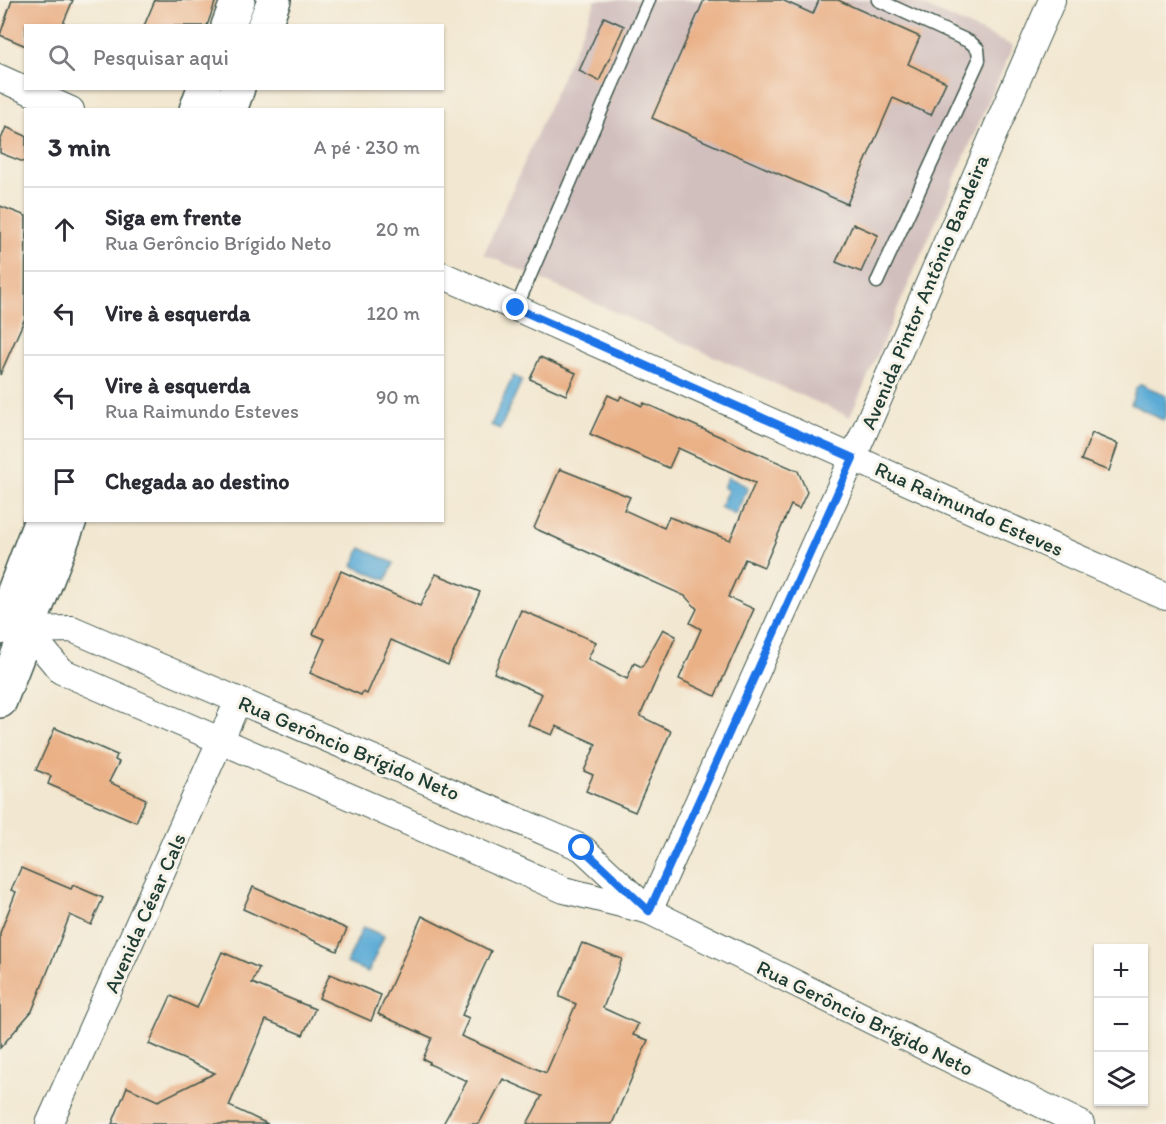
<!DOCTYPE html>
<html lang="pt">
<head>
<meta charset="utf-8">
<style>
	body { margin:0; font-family:Itim,sans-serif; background:#f7f7f7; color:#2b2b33 }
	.controls { position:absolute; right:18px; bottom:18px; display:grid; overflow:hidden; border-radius:0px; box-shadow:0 2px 4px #0004 }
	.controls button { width:54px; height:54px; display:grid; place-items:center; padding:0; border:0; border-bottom:2px solid #e1e1e2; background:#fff; color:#2b2b33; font:30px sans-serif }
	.stop { position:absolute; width:18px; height:18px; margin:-14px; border:4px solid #1a73e8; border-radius:50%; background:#fff }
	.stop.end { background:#1a73e8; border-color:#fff; box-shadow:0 2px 6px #0008 }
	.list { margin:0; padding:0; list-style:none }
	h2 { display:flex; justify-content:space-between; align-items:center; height:78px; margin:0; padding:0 24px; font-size:26px }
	h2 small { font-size:20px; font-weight:400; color:#7c7c81 }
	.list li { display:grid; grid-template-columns:39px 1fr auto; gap:18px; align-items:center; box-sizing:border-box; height:84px; padding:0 24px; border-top:2px solid #e1e1e2 }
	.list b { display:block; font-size:22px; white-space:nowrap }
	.list p { margin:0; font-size:20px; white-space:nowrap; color:#7c7c81 }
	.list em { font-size:20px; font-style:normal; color:#7c7c81 }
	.icon { flex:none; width:33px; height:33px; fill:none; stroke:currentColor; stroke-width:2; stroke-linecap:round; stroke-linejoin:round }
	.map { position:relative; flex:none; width:1166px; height:1124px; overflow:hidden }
	.search { position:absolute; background:#fff; box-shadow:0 2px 4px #0004; left:24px; top:24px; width:420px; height:66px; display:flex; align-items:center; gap:15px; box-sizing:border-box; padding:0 21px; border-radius:0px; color:#7c7c81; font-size:22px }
	.panel { position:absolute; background:#fff; box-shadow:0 2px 4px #0004; left:24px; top:108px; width:420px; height:414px; border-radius:0px }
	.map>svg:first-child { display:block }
	.industrial { fill:#d1bfbd }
	.water { fill:#5cabd6; stroke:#3e7485; stroke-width:1.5 }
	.building { fill:#eab187 }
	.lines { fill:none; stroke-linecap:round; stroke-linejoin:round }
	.service-casing { stroke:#3f564b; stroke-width:15 }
	.minor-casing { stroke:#3f564b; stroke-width:28 }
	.primary-casing { stroke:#3f564b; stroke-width:36 }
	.service { stroke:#fff; stroke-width:12 }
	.minor { stroke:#fff; stroke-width:26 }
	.primary { stroke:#fff; stroke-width:33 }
	.route { stroke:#1a73e8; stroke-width:8 }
	.labels { text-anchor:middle; stroke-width:6; stroke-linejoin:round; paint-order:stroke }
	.street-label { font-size:21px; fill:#1f3d34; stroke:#f7f3e8 }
</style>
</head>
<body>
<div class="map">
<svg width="1166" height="1124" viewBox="0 0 1166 1124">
	<rect width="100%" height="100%" fill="#f7f3e8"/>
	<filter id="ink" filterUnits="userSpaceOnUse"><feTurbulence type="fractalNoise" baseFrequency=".0167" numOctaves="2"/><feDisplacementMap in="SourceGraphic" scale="12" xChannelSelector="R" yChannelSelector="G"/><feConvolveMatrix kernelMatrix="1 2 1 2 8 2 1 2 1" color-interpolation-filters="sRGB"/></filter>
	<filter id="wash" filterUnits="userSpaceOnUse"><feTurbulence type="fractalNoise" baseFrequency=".008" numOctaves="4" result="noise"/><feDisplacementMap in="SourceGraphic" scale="24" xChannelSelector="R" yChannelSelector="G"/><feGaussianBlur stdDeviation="1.35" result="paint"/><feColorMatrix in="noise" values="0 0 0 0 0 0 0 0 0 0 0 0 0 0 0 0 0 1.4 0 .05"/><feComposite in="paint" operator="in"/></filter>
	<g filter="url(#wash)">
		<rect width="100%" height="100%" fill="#f2e7d0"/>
		<!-- industrial -->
		<polygon class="industrial" points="596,0 910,0 1013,46 850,417 484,254"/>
		<!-- water -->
		<g class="water">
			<polygon points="513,376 522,380 500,429 491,425"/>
			<polygon points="1141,384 1166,396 1166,417 1163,420 1131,404 1136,388"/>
			<polygon points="728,477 748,487 735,515 720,507 728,490 723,487"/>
			<polygon points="361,548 394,563 386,580 353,566"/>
			<polygon points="363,927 384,936 368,972 347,963"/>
		</g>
		<g id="blocks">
			<!-- building -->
			<g class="building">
				<polygon points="12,0 73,0 62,26 26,26 26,46 0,35"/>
				<polygon points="155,0 216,0 207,26 144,26"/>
				<polygon points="704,0 782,0 813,14 819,0 838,0 920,37 908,64 946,82 931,115 893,98 847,204 652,118"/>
				<polygon points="604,17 624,26 599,81 579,71"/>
				<polygon points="6,127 26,136 26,163 0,153 0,142"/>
				<polygon points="0,206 26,216 25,318 0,375"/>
				<polygon points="853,224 878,235 861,272 836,262"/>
				<polygon points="540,357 576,373 566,395 530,379"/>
				<polygon points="608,395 619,400 621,396 642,406 644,403 798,471 807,492 799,509 791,505 764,567 745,559 728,597 754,609 715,696 679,679 701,629 690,623 697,609 685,596 534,528 560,469 630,497 624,510 664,528 669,517 730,540 755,483 678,448 669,468 590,434"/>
				<polygon points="1092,433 1118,444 1109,471 1081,460"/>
				<polygon points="341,571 420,606 436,574 480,592 448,665 391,640 367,694 363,692 361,695 310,673 325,639 313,634"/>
				<polygon points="521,610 596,642 588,659 627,679 634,663 642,667 663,629 676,636 640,716 671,731 635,812 586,791 593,775 584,771 596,744 556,726 552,735 528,725 542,694 494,673"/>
				<polygon points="55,728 117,755 115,760 119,762 109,782 146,799 136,822 48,784 51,776 36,770"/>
				<polygon points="21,868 71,889 73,885 103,898 91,925 70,915 32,1011 0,1048 0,933 16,892 11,890"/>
				<polygon points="253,887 347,929 337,951 243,909"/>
				<polygon points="422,916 491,951 462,1015 469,1018 461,1036 546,1073 576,1004 560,997 560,993 582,943 622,959 603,1008 638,1024 633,1035 648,1040 612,1124 527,1124 542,1096 503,1079 479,1124 443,1124 467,1081 429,1064 430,1062 423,1059 432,1038 378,1014"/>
				<polygon points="222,952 259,968 252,983 315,1009 303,1035 266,1020 229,1106 268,1124 112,1124 127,1087 158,1101 215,1073 149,1044 171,996 197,1008"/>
				<polygon points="330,974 381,995 371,1021 319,998"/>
			</g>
		</g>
	</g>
	<g filter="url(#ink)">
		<use href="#blocks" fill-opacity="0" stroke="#3f564b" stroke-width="1.5"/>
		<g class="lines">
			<defs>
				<g id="service">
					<polyline points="877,282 979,60 978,49 970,42 878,0"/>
					<polyline points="516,308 649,0"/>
				</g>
				<g id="minor">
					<polyline points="0,78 71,110"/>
					<polyline points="442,275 1166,597"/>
					<polyline points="14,625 27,630 61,671 564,890 649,911 1081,1124"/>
					<polyline points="27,630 72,629 582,848 647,909"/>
					<polyline points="649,911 853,458 1052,0"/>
					<polyline points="49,1124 238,701"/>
				</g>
				<g id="primary">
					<polyline points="228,26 238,0"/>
					<polyline points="264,26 274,0"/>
					<polyline points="196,110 204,88"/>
					<polyline points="230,110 238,88"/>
					<polyline points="0,628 41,520"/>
					<polyline points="0,701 70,520"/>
				</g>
			</defs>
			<!-- service casing -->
			<use href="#service" class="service-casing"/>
			<!-- minor casing -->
			<use href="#minor" class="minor-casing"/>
			<!-- primary casing -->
			<use href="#primary" class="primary-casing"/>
			<!-- service -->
			<use href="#service" class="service"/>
			<!-- minor -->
			<use href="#minor" class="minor"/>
			<!-- primary -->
			<use href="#primary" class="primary"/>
		</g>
	</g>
	<g class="lines" filter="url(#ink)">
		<!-- route -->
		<polyline class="route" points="516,308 853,458 649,911 582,848"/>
	</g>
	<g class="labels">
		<!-- street labels -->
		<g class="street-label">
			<text transform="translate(925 292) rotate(-67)" y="7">Avenida Pintor Antônio Bandeira</text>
			<text transform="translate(969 509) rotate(24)" y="7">Rua Raimundo Esteves</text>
			<text transform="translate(349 748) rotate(23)" y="7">Rua Gerôncio Brígido Neto</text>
			<text transform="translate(145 913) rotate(-66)" y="7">Avenida César Cals</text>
			<text transform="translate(865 1018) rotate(26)" y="7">Rua Gerôncio Brígido Neto</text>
		</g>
	</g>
</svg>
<div class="controls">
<button>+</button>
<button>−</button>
<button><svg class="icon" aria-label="layers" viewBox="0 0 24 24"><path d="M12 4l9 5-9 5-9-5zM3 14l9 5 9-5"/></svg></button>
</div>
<div class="stop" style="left:582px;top:848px"></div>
<div class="stop end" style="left:516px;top:308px"></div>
<div class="search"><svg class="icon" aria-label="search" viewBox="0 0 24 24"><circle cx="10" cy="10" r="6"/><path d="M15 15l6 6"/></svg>Pesquisar aqui</div>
<section class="panel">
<h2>3 min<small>A pé · 230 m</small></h2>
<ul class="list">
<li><svg class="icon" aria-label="ahead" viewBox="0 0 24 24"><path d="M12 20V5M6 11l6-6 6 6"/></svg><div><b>Siga em frente</b><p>Rua Gerôncio Brígido Neto</p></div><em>20 m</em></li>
<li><svg class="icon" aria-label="left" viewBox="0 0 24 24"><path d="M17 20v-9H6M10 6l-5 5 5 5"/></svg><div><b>Vire à esquerda</b></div><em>120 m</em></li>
<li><svg class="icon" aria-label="left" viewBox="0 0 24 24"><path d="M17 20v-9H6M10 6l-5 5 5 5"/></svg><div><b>Vire à esquerda</b><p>Rua Raimundo Esteves</p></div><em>90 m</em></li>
<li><svg class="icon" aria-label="arrive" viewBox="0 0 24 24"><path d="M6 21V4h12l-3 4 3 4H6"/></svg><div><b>Chegada ao destino</b></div></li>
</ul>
</section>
</div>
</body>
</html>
